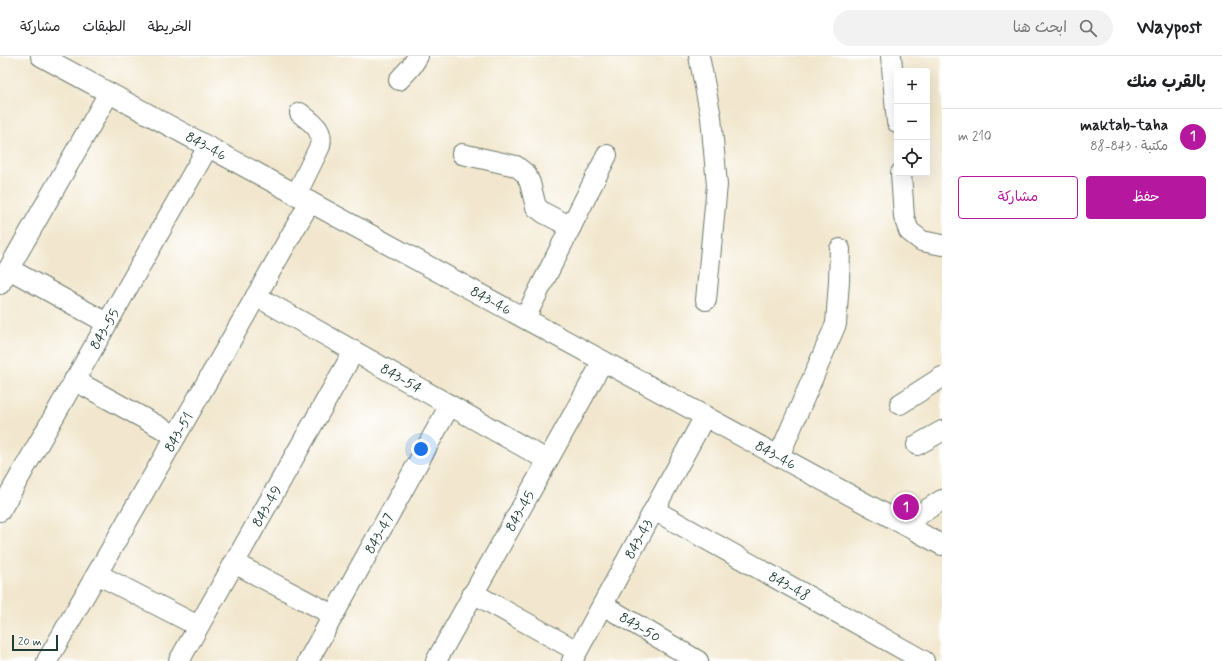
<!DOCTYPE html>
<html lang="ar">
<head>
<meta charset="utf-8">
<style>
	body { margin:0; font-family:Mynerve,"Playpen Sans Arabic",sans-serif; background:#f2f2f2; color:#202124; direction:rtl }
	.controls { position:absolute; right:12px; top:12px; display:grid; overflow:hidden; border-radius:4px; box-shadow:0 4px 16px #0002 }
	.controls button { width:36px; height:36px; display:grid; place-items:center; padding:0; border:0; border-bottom:1px solid #e0e0e0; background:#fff; color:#202124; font:20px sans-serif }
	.scale { position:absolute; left:12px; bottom:10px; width:46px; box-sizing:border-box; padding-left:4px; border:2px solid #1f3d34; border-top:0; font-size:11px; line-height:14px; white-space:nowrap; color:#1f3d34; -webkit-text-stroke:3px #fff; paint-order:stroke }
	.you { position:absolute; left:421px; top:393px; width:14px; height:14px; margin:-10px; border:3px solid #fff; border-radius:50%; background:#1a73e8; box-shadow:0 0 0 6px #1a73e833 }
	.badge { display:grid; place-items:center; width:26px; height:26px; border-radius:50%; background:#b5179e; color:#fff; font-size:13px; font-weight:700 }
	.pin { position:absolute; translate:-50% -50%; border:2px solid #fff; box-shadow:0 1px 4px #0006 }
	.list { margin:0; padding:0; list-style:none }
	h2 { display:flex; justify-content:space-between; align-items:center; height:52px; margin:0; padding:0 16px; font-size:17px }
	h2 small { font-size:13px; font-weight:400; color:#757577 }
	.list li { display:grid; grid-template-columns:26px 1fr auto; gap:12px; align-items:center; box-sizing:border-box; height:56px; padding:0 16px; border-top:1px solid #e0e0e0 }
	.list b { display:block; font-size:15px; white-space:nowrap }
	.list p { margin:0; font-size:13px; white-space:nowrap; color:#757577 }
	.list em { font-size:13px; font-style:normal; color:#757577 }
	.actions { display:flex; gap:8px; padding:12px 16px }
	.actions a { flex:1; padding:9px 0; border:1px solid #b5179e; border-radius:4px; text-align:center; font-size:14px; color:#b5179e }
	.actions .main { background:#b5179e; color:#fff }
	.icon { flex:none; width:22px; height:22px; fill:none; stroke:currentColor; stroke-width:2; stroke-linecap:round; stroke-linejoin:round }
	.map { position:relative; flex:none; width:942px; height:605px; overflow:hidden; direction:ltr }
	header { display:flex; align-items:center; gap:24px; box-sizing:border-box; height:56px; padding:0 20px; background:#fff; border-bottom:1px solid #e0e0e0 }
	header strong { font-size:19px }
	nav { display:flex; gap:22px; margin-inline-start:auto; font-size:14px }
	.search { width:280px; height:36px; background:#f2f2f2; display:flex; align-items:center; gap:10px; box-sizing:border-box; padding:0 14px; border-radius:22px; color:#757577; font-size:15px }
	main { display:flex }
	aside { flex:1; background:#fff }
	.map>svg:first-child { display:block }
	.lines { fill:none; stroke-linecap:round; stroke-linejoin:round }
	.minor-casing { stroke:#69786a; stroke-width:22 }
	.minor { stroke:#fff; stroke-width:20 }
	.labels { text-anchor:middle; stroke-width:3; stroke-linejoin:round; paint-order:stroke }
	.street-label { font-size:14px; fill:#1f3d34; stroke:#fff }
</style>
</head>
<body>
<header>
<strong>Waypost</strong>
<div class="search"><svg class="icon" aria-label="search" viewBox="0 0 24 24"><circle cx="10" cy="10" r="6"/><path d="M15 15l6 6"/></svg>ابحث هنا</div>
<nav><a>الخريطة</a><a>الطبقات</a><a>مشاركة</a></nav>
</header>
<main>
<aside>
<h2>بالقرب منك<small></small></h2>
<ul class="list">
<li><span class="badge">1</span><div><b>maktab-taha</b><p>مكتبة · 843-88</p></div><em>210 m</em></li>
</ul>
<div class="actions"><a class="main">حفظ</a><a>مشاركة</a></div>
</aside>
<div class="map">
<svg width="942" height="605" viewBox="0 0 942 605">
	<rect width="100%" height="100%" fill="#fff"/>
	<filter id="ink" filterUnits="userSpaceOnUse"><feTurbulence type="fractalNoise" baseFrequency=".025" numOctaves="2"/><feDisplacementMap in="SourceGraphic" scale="8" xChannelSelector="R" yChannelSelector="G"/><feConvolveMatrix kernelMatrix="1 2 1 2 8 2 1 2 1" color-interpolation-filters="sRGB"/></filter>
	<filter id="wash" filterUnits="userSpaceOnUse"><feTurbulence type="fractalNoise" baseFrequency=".012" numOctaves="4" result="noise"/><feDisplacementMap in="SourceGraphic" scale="16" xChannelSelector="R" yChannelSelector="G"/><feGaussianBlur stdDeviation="0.9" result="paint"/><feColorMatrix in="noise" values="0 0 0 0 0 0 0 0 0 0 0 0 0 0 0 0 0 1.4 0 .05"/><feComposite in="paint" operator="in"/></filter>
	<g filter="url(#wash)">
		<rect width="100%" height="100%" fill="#f2e7ce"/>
	</g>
	<g filter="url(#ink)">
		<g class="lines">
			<defs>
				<g id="minor">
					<path id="s1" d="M41,0L942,489"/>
					<polyline points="699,0 711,61 717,129 706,244"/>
					<polyline points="891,0 897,66"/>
					<polyline points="399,24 411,11 418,0"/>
					<polyline points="462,98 516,110 526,118 530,127 536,151 544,157 571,171"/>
					<polyline points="901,117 904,161 909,175 922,185 942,189"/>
					<path d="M296,139L320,90C324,73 312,67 300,57"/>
					<polyline points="9,213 107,267"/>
					<polyline points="0,228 109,37"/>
					<path id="s2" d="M256,240L547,404"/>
					<polyline points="525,262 607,99"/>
					<polyline points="74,324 176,380"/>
					<polyline points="900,348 942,321"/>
					<polyline points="917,389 942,375"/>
					<polyline points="779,400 836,268 839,225 840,193"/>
					<path id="s3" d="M654,454L924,605"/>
					<path id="s4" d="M0,455L208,91"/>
					<polyline points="904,468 942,444"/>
					<polyline points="234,507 333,559"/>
					<polyline points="97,518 198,570"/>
					<polyline points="473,537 577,595"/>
					<path id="s5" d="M603,549L698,605"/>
					<path id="s6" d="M47,605L310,146"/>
					<path id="s7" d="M179,605L354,295"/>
					<path id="s8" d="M308,605L450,349"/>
					<path id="s9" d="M436,605L603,305"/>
					<path id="s10" d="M572,605L705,360"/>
				</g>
			</defs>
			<!-- minor casing -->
			<use href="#minor" class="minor-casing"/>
			<!-- minor -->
			<use href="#minor" class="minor"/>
		</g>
	</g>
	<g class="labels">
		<!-- street labels -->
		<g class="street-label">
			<text dy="5" stroke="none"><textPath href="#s1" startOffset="188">843-46</textPath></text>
			<text dy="5" stroke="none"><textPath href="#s1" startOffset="512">843-46</textPath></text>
			<text dy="5" stroke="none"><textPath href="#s4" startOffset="210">843-55</textPath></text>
			<text dy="5" stroke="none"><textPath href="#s2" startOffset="167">843-54</textPath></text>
			<text dy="5" stroke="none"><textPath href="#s6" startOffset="264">843-51</textPath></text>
			<text dy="5" stroke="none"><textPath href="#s1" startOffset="836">843-46</textPath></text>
			<text dy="5" stroke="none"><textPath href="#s7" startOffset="178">843-49</textPath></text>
			<text dy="5" stroke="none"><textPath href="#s9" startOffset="172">843-45</textPath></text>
			<text dy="5" stroke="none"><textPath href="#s8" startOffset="146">843-47</textPath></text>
			<text dy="5" stroke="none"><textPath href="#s10" startOffset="139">843-43</textPath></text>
			<text dy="5" stroke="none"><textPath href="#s3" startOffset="155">843-48</textPath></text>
			<text dy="5" stroke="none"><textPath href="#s5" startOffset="43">843-50</textPath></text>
		</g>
	</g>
</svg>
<div class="controls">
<button>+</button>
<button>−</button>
<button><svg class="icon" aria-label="locate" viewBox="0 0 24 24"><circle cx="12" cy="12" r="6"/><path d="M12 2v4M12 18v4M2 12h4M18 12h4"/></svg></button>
</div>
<div class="scale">20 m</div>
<div class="you"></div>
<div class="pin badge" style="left:906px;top:451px">1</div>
</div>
</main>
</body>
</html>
